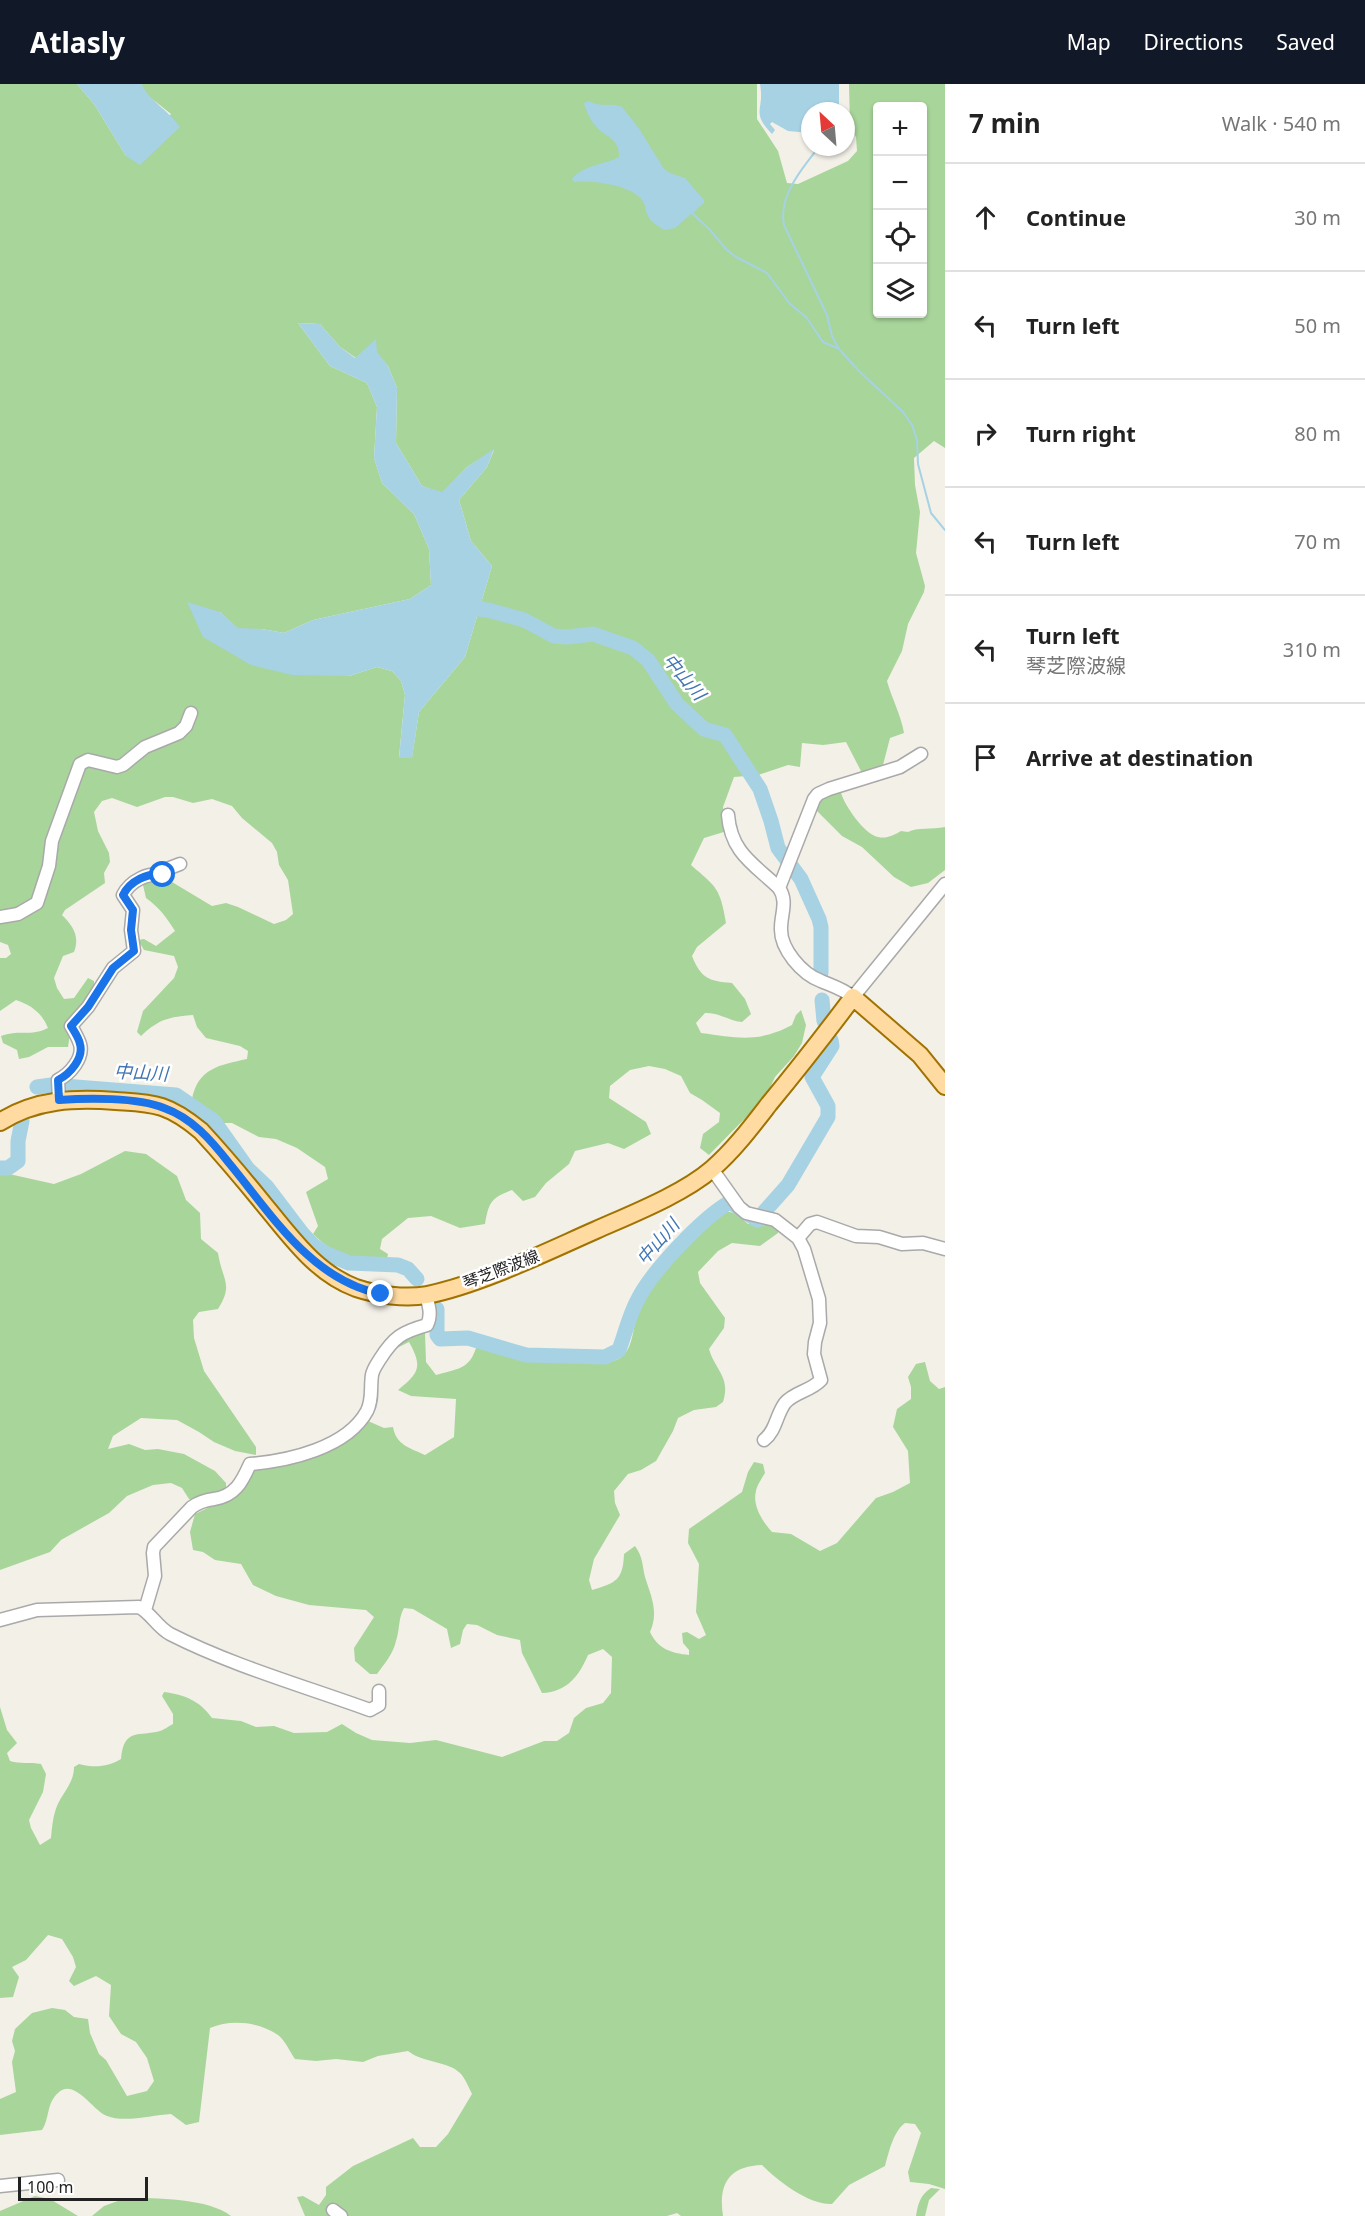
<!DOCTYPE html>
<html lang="en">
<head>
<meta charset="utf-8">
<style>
	body { margin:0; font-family:"Noto Sans","Noto Sans JP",sans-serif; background:#f2f2f2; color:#222 }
	.controls { position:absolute; right:18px; top:18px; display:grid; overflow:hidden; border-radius:6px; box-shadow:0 2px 4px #0004 }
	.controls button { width:54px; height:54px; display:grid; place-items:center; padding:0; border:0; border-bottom:2px solid #e0e0e0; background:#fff; color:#222; font:30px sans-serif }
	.compass { position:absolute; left:801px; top:18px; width:54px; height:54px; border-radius:50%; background:#fff; box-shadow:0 2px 4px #0004; rotate:334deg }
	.scale { position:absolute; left:18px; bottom:15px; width:130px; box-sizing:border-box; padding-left:6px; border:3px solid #222; border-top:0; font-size:16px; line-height:21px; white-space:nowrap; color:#222; -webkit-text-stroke:4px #fff; paint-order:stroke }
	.stop { position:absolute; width:18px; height:18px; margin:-14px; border:4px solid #1a73e8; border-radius:50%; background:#fff }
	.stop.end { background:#1a73e8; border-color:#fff; box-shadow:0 2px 6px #0008 }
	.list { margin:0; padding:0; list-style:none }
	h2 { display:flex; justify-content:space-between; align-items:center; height:78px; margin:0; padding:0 24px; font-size:26px }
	h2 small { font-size:20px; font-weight:400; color:#767676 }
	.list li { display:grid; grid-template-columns:39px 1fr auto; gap:18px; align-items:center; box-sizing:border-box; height:108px; padding:0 24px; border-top:2px solid #e0e0e0 }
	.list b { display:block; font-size:22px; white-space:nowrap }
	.list p { margin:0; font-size:20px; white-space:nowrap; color:#767676 }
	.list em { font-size:20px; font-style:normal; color:#767676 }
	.icon { flex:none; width:33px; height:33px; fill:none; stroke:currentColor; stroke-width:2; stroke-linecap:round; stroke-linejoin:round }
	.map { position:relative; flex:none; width:945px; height:2132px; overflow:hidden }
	header { display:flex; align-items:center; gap:36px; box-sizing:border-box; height:84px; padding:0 30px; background:#111827; color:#fff }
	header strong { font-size:28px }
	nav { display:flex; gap:33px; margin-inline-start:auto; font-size:21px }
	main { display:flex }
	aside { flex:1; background:#fff }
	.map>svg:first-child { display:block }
	.forest { fill:#a8d59a; fill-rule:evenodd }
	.water { fill:#a6d2e3 }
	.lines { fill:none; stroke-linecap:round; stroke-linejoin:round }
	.stream { stroke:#a6d2e3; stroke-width:2 }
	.river { stroke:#a6d2e3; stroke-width:15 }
	.minor-casing { stroke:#a9a9a9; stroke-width:15 }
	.major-casing { stroke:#a07300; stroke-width:20 }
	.minor { stroke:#fff; stroke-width:12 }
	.major { stroke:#ffdba1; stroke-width:16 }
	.route { stroke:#1a73e8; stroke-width:8 }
	.labels { text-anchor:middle; stroke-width:5; stroke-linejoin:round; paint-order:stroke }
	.street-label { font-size:16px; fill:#222; stroke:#fff }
	.water-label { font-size:18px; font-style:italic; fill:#4275b2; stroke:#fff }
</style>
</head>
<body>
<header>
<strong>Atlasly</strong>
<nav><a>Map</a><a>Directions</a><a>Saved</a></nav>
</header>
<main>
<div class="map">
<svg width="945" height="2132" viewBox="0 0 945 2132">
	<rect width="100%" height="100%" fill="#f3f0e8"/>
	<!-- forest -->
	<g class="forest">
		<path d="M0,0H77L94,20L126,72L171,30L146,10L141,0H757V35L778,67L787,99L798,100L848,77L857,67L856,53L850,42L849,0H945V364L934,357L914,374L915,401L920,428L916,469L925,502L924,508L908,540L902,567L887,597C892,615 901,631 904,649L890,654L883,681L862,689L846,658L823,661L802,659L800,683L788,681L758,691L734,693L723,723L727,747L704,754L691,781C716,803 720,803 726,839L697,863L692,872C701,894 708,897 732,899L745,915L751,930L742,938C729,937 718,928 705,929L696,939L701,949C738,954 758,959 792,941L796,931L801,926L806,941L802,959L794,972L775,993L765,1014L709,1071L700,1064L703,1050L719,1038L720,1029L702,1016L690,1009L681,992L665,985L649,982L630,986L610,1002L609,1014L646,1038L651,1050L624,1065L608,1059L575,1067L569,1080L546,1099L535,1113L523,1117L512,1106C491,1114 489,1118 485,1140L460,1144L431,1132L408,1134L382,1155L380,1165L388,1170L387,1175C353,1175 339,1175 313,1150L318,1142L306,1108L328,1095L325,1083L297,1064L276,1055L259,1053L232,1039H223L212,1028L192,1015C198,984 220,981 247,975L248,967L240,962L206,954L197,943L193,931C169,933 159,935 141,952L137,948L143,927L174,894L178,883L174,872L144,866L138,856L144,855L156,862L175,847C167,834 159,823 146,814L143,801L156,794L172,798L212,822L226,819L238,823L274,840L286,836L293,830L288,796L279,781L277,768L272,759L242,734L232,722L212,715L193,719L173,713H165L137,723L112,714L102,717L94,728L98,747L109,769L110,778L104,789L105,799L65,826L62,831C73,842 80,852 74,868L63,872L54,894L57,904L64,915L74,914L88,894L94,897V905L70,950L68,963H48L29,973L19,975L17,966L3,959L1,952C20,945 30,953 48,944C42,929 31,921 16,916L0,927V874H6L11,870L8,861L0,858ZM878,22H922V230H878ZM298,239L320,240L340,263L356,274L376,268L388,282L397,304L396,359L422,402L442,409L467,383L494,366L487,383L459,416L471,457L492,482L465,573L419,628L412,673H399L405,611L401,597L392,587L377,583L349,592L203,553L220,528L238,545H262L284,549L313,536L410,515L431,501L429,465L414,430L382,399L374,374L377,323L367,299L330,282Z"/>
		<path d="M833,709H841C845,722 864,750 878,753C887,755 894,751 901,747L908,748C917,743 932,746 945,743V786L928,799L911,803L894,793L862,763L842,752L816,726L823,712Z"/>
		<path d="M125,1067L146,1070L177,1092L186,1116L200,1129L201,1155L218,1169C222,1196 234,1200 218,1225L199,1228L193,1236L194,1254L204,1287L256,1363V1371L235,1367L214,1358L199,1348L177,1336L141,1334L113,1352L108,1365L129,1360L145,1366L158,1365L184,1370L215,1387L226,1399V1407L195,1416L189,1415L182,1404L171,1399L153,1401L127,1412L109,1429L61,1456L50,1468L0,1486V1088L54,1100L81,1090Z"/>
		<path d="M726,1127L737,1130L748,1140L770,1139L779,1144L778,1149L760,1162L732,1159L718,1167L698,1188L700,1199L725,1234L724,1244L709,1265C715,1286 731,1293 723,1318L716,1323L694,1326L678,1334L673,1347L656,1377L641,1386L628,1390L614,1407L615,1419L620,1431L594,1475L589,1496L592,1506C616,1499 623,1496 624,1470L635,1462C643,1473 642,1480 645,1493C651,1512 659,1528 650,1548C658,1565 671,1569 689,1571V1566L683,1559L682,1549L687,1548L699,1555L706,1551L696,1528L699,1480L688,1459L689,1445L742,1408L748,1388L754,1378L763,1380L765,1389C762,1394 757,1401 756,1407C752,1422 763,1438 772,1448L791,1450L820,1467L837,1459L876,1414L893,1408L910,1399L908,1367L893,1343L897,1325L911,1315V1303L908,1293L916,1280L925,1278L930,1297L939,1305L945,1303V2105L929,2100L910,2098L908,2088L921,2049L915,2040L905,2039C893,2048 889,2068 885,2082L849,2101L832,2120C809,2121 778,2097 762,2081C729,2082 718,2100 723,2132H681L677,2129L667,2132H305L297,2113L303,2112L319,2121L326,2111V2103L353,2082L413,2054L420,2063H436L448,2050L472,2010C469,2004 465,1994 460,1989C448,1977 423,1979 408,1967L378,1972L363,1978L336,1975L316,1977L295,1975C290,1968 285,1956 278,1951C259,1938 231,1935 210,1944L199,2038L186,2041L171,2030C153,2031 124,2039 107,2032C93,2027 74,1993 58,2009C46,2020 50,2034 42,2046L0,2051V2015L16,2008L12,1978L15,1967L12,1957L15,1945L32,1929L52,1924L65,1926L74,1933L88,1935L90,1949L99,1970L106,1976L127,2012L147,2007L154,1997L147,1974L136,1958L121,1950L109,1932L111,1901L96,1892L74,1902L69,1897L76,1883L73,1873L62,1855L48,1851L26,1876L12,1883L19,1893L13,1913L0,1914V1623L7,1646L17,1659L7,1669L10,1677C20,1680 30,1678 41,1680L46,1690L43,1708L29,1736L31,1744L40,1761L51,1754C52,1743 53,1732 57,1722C63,1708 74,1699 74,1683L79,1680C94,1684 108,1683 121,1675C124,1643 139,1653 160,1647C164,1646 169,1642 173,1640V1630L162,1612L164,1608C185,1611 199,1616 212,1634L241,1637L256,1643L274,1642L294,1649L327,1648L342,1640L356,1649L372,1656L410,1659L436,1656L502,1673L544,1657H557L569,1649L574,1634L586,1624L603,1619L611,1609L612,1573L603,1565L588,1571C579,1592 567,1608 542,1609L522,1569L520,1556L497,1551L477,1541L467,1540L463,1546L460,1560L451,1564L447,1545L413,1525L404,1524C398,1535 400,1545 396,1557C393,1570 385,1579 377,1590H370L355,1577L354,1564L374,1533L366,1526L309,1521L276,1512L253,1501L241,1480L215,1476L203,1468L193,1466L190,1448L195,1430L233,1412L254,1384L349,1351L368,1337L384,1344L393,1343C396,1361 410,1364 425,1371L454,1353L456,1315L411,1312L398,1306C419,1289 423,1283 409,1258L391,1267L417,1242L425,1249L426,1278L436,1291C456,1285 469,1286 476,1264C496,1263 503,1270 521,1273C547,1277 583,1281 608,1278C632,1275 631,1254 636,1236C638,1229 641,1221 645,1215C662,1180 697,1152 726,1127Z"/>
		<path d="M931,2104L940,2105L929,2116L925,2132H916C918,2120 920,2111 931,2104Z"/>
		<polygon points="35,2112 50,2115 78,2132 0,2132 0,2127"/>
		<path d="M126,2114C155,2114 208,2114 231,2132H92L104,2122Z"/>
	</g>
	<!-- water -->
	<g class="water">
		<path d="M77,0H141C150,17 169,27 180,43L140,81L126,72L94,20Z"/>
		<path d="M760,0H839V27H810V49L788,47L772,38L770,40L775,46L772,50C750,27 765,27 760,0Z"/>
		<path d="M589,17C600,24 611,18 622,23L638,43L664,85L670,89L685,94L704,116V119L675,144L664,146C659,142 652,139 649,134C645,128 646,121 642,116C631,101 591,96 574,98L572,95C583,81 604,81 619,73C620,53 603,53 594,40C590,35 585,25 584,19Z"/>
		<polygon points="298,239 320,240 340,263 355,274 376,255 377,268 388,282 397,304 396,359 422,402 442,408 467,383 494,365 487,383 459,416 471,457 492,482 465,573 419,628 412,674 399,674 405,611 401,597 392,587 377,583 349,592 292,591 251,581 203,553 187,518 220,528 238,544 262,545 284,549 313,536 410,515 431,501 429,465 414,430 382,399 374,374 377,323 367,299 330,282"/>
	</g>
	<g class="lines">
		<!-- stream -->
		<g class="stream">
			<path d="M819,63C802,84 778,113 784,141L827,231L832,252L839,265L859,287L903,328L912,341L917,356L918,380L931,429L945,446"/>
			<polyline points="691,128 710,146 727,166 736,173 767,189 790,220 806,233 823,258 837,264"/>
		</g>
		<!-- river -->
		<g class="river">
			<polyline points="461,529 470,524 488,526 524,536 554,552 567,553 593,550 633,564 648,576 677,620 704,645 725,651 760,705 771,737 778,764 801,795 819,835 821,843 821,889"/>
			<polyline points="822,916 824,937"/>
			<polyline points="37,1003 51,1001 176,1011 214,1037 248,1085 267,1103 302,1149 313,1161 325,1169 349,1179 398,1181 408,1185 417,1195"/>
			<polyline points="0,1084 8,1084 18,1077 18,1057 22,1037"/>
			<path d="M437,1225V1251L440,1255L468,1254L526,1271L605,1273L619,1266C625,1250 629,1232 637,1217C651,1188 702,1134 730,1118L757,1136L761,1135L764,1128L788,1101L828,1033V1022L812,993L832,962L831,956"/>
		</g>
		<defs>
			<g id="minor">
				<path d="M921,670L900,683L829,705L818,710L814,715L779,804C788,817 781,830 781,844C780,865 802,890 821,897C833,902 843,905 853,913L945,800"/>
				<path d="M728,731C731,769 754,780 779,804"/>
				<polyline points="0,833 18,830 37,819 49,782 52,757 80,680 88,676 117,683 123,681 145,663 179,649 186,642 191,629"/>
				<path d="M59,1016L58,996C70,990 84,974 80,960C78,954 74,947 71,942L88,923L113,884L134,867L131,846L133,826L123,811C130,797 148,788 163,791L167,785L180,780"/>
				<path d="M712,1085L739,1123L746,1129L775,1136L798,1154L804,1165L819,1215L820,1239L815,1258L814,1270L821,1296C811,1307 794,1308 785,1319C776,1331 776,1347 764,1356"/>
				<polyline points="798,1154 810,1140 817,1138 856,1152 879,1153 902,1160 923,1159 945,1165"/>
				<path d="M145,1526L155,1492L153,1469L154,1463L192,1423C199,1418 206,1416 214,1415C235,1412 242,1398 250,1380C288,1377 347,1364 367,1327C373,1315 370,1304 372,1291C373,1285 377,1280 380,1275C394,1253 402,1248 427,1241C432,1231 429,1222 426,1211"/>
				<path d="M0,1536L37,1526L139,1523C151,1529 157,1543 170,1550C233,1582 304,1602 370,1626L379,1621V1607"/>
				<polyline points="0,2102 58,2096"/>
				<polyline points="333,2126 341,2132"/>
			</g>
			<path id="major" d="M0,1038C36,1015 75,1014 116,1017C131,1018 147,1018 162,1023C177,1028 189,1037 201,1047C224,1072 245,1097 266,1123C292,1154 316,1189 356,1204C377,1211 405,1215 427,1211C481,1200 546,1168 596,1146C632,1130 683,1110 712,1085C734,1066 752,1042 769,1020C798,985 826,949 853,913L920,971L945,1002"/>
		</defs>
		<!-- minor casing -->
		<use href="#minor" class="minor-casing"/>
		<!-- major casing -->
		<use href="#major" class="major-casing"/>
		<!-- minor -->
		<use href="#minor" class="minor"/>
		<!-- major -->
		<use href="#major" class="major"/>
	</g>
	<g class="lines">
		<!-- route -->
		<path class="route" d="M163,791C148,788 130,797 123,811L133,826L131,846L134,867L113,884L88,923L71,942C74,947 79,954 80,960C84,974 70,990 58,996L59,1016C87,1014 137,1013 164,1024C192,1034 211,1056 229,1079C272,1131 311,1196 381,1210"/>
	</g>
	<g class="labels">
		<!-- street labels -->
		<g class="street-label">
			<text transform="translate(501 1185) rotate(-21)" y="6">琴芝際波線</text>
		</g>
		<!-- water labels -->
		<g class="water-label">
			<text transform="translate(684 593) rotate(50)" y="6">中山川</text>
			<text transform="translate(141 989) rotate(3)" y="6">中山川</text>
			<text transform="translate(658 1158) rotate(-49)" y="6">中山川</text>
		</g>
	</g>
</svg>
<div class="controls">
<button>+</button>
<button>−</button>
<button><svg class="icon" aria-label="locate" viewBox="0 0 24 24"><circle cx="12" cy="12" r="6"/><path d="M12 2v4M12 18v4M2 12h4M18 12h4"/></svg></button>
<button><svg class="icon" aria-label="layers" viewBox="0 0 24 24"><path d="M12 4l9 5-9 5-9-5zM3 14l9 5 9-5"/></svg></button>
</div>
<svg class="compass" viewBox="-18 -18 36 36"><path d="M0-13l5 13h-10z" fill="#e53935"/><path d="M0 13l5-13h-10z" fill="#767676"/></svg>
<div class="scale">100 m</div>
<div class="stop" style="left:163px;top:791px"></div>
<div class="stop end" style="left:381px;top:1210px"></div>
</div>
<aside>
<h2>7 min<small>Walk · 540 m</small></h2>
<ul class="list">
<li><svg class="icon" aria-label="ahead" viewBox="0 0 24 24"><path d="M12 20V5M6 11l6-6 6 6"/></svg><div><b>Continue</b></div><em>30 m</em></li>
<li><svg class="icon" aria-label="left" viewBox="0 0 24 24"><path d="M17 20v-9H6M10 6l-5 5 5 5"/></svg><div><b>Turn left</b></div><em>50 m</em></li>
<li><svg class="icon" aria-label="right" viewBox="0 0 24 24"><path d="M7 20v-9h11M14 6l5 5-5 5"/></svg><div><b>Turn right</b></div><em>80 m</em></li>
<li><svg class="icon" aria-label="left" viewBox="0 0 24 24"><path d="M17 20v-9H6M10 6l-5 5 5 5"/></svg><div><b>Turn left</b></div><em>70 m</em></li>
<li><svg class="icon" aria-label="left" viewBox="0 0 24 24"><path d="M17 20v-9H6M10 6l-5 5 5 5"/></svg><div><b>Turn left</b><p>琴芝際波線</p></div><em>310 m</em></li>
<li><svg class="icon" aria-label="arrive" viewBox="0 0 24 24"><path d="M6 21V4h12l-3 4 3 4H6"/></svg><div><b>Arrive at destination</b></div></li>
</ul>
</aside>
</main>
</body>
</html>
